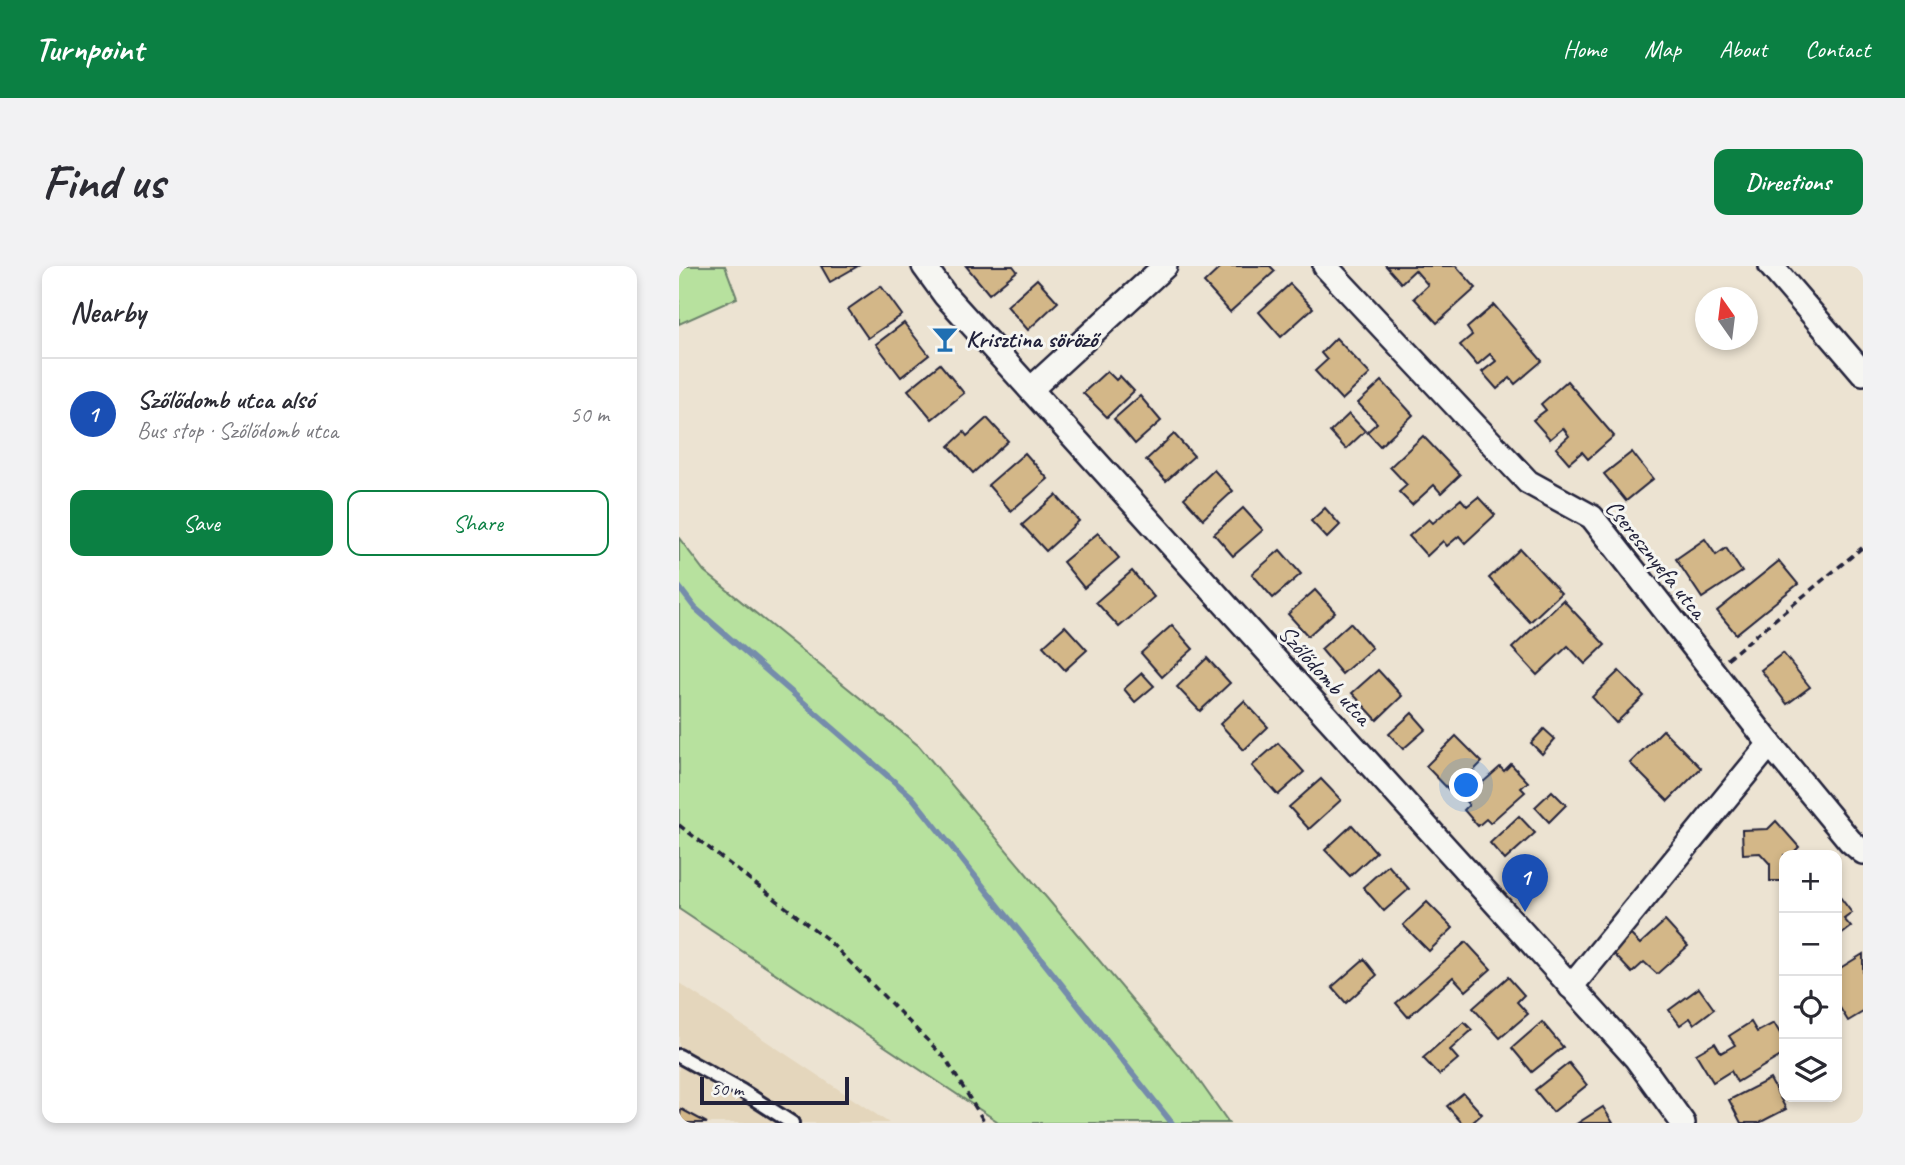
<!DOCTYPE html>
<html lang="en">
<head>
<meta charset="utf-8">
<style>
	body { margin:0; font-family:Caveat,sans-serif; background:#f2f2f3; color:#2b2b33 }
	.controls { position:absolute; right:21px; bottom:21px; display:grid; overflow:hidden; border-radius:14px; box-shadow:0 4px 10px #0003 }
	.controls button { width:63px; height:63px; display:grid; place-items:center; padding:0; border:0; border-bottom:2px solid #e1e1e2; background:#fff; color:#2b2b33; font:35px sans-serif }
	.compass { position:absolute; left:1016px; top:21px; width:63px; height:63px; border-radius:50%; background:#fff; box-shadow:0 4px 10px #0003; rotate:346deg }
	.scale { position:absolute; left:21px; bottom:18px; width:149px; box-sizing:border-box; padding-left:7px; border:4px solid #22223b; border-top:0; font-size:19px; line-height:24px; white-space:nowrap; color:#22223b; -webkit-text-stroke:5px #f6f6f2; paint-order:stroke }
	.you { position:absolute; left:788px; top:520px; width:24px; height:24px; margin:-18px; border:5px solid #fff; border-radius:50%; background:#1a73e8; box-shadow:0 0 0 10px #1a73e833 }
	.badge { display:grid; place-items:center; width:46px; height:46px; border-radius:50%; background:#0b8043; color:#fff; font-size:23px; font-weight:700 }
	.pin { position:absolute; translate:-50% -58px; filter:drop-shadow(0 2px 4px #0008) }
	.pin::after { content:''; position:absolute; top:37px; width:24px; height:21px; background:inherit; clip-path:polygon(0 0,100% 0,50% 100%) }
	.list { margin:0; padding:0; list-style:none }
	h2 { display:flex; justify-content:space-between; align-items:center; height:91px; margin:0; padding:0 28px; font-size:30px }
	h2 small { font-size:23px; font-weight:400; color:#7c7c81 }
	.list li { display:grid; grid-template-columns:46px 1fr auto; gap:21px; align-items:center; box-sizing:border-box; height:112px; padding:0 28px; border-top:2px solid #e1e1e2 }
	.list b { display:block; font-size:26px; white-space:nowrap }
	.list p { margin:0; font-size:23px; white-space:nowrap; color:#7c7c81 }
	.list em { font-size:23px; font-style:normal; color:#7c7c81 }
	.actions { display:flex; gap:14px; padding:21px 28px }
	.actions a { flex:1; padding:16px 0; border:2px solid #0b8043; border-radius:14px; text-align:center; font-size:24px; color:#0b8043 }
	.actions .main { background:#0b8043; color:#fff }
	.icon { flex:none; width:38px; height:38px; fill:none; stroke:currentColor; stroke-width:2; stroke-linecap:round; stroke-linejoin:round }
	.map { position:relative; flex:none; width:1184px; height:857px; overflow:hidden; border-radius:14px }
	header { display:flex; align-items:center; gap:42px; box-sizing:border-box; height:98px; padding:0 35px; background:#0b8043; color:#fff }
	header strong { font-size:33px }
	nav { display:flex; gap:38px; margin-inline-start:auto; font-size:24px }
	.intro { display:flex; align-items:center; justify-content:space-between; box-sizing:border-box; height:168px; padding:0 42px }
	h1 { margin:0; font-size:49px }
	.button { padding:18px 32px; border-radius:14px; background:#0b8043; color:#fff; font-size:24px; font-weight:700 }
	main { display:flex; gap:42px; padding:0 42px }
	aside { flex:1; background:#fff; border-radius:14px; box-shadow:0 4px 10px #0003 }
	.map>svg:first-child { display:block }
	.built { fill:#e4d6bc }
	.green { fill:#b7e19e; stroke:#6c826c; stroke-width:2 }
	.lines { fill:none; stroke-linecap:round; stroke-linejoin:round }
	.stream { stroke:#758cab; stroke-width:6 }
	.building { fill:#d3b788; stroke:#22223b; stroke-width:2 }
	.lane-casing { stroke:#22223b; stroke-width:18 }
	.street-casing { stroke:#22223b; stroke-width:28 }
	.path { stroke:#22223b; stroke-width:3.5; stroke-dasharray:7 5; stroke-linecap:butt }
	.lane { stroke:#f6f6f2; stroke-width:12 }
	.street { stroke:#f6f6f2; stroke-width:23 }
	.labels { text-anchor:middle; stroke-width:6; stroke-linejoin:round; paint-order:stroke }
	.poi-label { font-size:24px; font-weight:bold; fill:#22223b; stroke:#f6f6f2; text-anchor:start }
	.street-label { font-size:24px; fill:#22223b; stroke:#f6f6f2 }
</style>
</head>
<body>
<header>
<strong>Turnpoint</strong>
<nav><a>Home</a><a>Map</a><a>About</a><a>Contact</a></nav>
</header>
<div class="intro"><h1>Find us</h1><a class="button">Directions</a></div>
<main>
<aside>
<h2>Nearby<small></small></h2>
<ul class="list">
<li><span class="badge" style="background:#1a4fb4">1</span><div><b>Szőlődomb utca alsó</b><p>Bus stop · Szőlődomb utca</p></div><em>50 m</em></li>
</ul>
<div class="actions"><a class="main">Save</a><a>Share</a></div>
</aside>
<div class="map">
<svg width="1184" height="857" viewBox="0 0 1184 857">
	<rect width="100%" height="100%" fill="#ece3d2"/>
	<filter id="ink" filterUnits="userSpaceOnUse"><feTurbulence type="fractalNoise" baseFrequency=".0143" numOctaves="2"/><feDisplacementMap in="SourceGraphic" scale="14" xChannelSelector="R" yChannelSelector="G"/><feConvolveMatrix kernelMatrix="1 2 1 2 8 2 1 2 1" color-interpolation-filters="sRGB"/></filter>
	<g filter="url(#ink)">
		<!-- built -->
		<polygon class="built" points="0,717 210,857 0,857"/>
		<!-- green -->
		<g class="green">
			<polygon points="0,0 46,0 58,32 0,58"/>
			<polygon points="0,272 25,305 240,480 514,806 550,857 321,857 0,643"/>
		</g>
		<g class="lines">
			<!-- stream -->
			<polyline class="stream" points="0,321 16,342 233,531 493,857"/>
		</g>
		<!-- building -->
		<g class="building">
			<polygon points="142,0 179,0 151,16"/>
			<polygon points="287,0 334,0 338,5 310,28"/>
			<polygon points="543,0 591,0 596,5 551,46 525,17"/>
			<polygon points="707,0 777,0 797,22 758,57 735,32 749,19 736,4 722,17"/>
			<polygon points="358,13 379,36 349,64 328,40"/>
			<polygon points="611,18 634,42 602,71 580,46"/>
			<polygon points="202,20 223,49 189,72 169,43"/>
			<polygon points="815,39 863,95 836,118 831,112 818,123 803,106 817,95 811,88 798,99 781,79 793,69 788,62"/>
			<polygon points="225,57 250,89 222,111 197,78"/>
			<polygon points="657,72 691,108 663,134 636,105 648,94 642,87"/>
			<polygon points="261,98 285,127 253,153 229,124"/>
			<polygon points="428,105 437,114 441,110 455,125 428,151 404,127"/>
			<polygon points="703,115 734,149 701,180 688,166 698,157 679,137"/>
			<polygon points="888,115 935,170 909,193 903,186 890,197 877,182 890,170 884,162 871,173 854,154 867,144 862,138"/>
			<polygon points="461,130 482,155 456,178 435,153"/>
			<polygon points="670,148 686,165 667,183 651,166"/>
			<polygon points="308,152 329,175 294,207 270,180 285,166 288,170"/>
			<polygon points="495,168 515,190 487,215 467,194"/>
			<polygon points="744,170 781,209 762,227 755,219 733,239 720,226 728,219 711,201"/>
			<polygon points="953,186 974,213 947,235 925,208"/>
			<polygon points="346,187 369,213 332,245 309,219"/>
			<polygon points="535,204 554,225 524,253 505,232"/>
			<polygon points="377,229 400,255 367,285 343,259"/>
			<polygon points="799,231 816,249 786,277 780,270 768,280 764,275 748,290 730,270 750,253 754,257 782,233 788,240"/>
			<polygon points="564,242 584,264 554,290 535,268"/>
			<polygon points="646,242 661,259 648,272 632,255"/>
			<polygon points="419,267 440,292 405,322 384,296"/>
			<polygon points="1026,273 1037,289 1047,282 1063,306 1023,332 997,293"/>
			<polygon points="841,283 882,327 851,356 810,312"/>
			<polygon points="601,284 622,308 594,332 573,308"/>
			<polygon points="1100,295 1119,318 1057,368 1038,345"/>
			<polygon points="453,305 475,331 440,361 417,336"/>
			<polygon points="636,324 656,346 629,370 609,348"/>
			<polygon points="884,334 926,379 906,398 889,380 858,409 833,382"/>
			<polygon points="671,357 693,382 663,408 642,383"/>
			<polygon points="493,359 514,383 483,411 462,387"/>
			<polygon points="386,360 408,384 386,404 364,380"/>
			<polygon points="1104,387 1131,421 1108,438 1082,404"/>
			<polygon points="528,392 551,417 521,445 498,421"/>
			<polygon points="699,404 723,430 698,454 673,427"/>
			<polygon points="940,405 965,430 937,457 913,431"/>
			<polygon points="463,407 475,420 456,436 445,423"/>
			<polygon points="565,435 589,461 565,484 541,458"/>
			<polygon points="733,447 747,463 724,483 710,468"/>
			<polygon points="865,463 876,473 863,488 852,477"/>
			<polygon points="984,464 1022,502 989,535 951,497"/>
			<polygon points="777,470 803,496 773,527 747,500"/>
			<polygon points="599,477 625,506 599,529 573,500"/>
			<polygon points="832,498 849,516 842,522 846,526 811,557 807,553 799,560 785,544 790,539 785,533 821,501 825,505"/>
			<polygon points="642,513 662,534 630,563 610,541"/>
			<polygon points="873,525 887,539 870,556 856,541"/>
			<polygon points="840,550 856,567 826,594 811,577"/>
			<polygon points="1097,555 1120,581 1115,586 1115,589 1105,589 1105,615 1091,615 1091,598 1081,587 1064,588 1063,564 1089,563"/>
			<polygon points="673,559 697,586 671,610 646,584"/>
			<polygon points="709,599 730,623 705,645 684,621"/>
			<polygon points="1158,627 1173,647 1165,653 1172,661 1158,672"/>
			<polygon points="748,636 774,662 750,685 724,659"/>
			<polygon points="986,655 1009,680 978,708 965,696 953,707 934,687 952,669 961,678"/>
			<polygon points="787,676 812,703 787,725 774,711 729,751 717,737"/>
			<polygon points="1184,688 1184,746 1169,755 1158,737 1158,704"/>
			<polygon points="685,693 698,709 667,737 653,721"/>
			<polygon points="829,711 845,729 838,736 849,748 821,772 794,742"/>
			<polygon points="1020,722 1035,743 1015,758 1011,752 1001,759 990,744"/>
			<polygon points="785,756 793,764 771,784 779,793 760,809 744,792"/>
			<polygon points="863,756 884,781 853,806 833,782"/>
			<polygon points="1072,756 1078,766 1095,757 1105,774 1105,788 1058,816 1052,805 1034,816 1017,788 1036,777 1042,787 1056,779 1050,770"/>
			<polygon points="890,797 908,819 874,846 856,824"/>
			<polygon points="1091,813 1107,843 1080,857 1062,857 1050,834"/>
			<polygon points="784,827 803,848 793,857 783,857 768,840"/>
			<polygon points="924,841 934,857 899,857"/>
			<polygon points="2,843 28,857 0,857"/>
		</g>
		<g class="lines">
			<defs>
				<polyline id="lane" points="0,790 63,825 113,857"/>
				<g id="street">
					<polyline points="245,0 266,29 957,792 1004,857"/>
					<polyline points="646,0 849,216 913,251 1091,478 1171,575 1184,586"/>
					<polyline points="1092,0 1184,107"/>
					<polyline points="352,123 486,0"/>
					<polyline points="892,721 1091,478"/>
				</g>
			</defs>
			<!-- lane casing -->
			<use href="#lane" class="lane-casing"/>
			<!-- street casing -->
			<use href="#street" class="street-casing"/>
			<!-- path -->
			<g class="path">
				<polyline points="1048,393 1184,281"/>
				<polyline points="0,559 148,673 266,792 306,857"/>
			</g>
			<!-- lane -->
			<use href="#lane" class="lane"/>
			<!-- street -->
			<use href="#street" class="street"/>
		</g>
	</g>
	<!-- icons -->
	<defs>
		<symbol id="bar-bare" viewBox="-9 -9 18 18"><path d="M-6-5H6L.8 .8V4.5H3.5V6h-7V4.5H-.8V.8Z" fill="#1f6fb2" stroke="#f6f6f2" stroke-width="2.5" paint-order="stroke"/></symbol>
	</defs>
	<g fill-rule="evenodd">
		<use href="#bar-bare" x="247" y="54" width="38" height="38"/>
	</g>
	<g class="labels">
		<!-- poi labels -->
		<g class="poi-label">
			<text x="287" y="81">Krisztina söröző</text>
		</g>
		<!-- street labels -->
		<g class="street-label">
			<text transform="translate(977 293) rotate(51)" y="8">Cseresznyefa utca</text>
			<text transform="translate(646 409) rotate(48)" y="8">Szőlődomb utca</text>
		</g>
	</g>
</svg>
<div class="controls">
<button>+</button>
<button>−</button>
<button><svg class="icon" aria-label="locate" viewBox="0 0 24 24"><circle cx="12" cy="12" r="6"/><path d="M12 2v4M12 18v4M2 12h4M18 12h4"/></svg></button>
<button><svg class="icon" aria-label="layers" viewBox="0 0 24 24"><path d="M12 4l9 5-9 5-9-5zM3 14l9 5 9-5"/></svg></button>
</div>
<svg class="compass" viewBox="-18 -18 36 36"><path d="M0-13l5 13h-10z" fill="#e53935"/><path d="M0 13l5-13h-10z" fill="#7c7c81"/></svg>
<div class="scale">50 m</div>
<div class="you"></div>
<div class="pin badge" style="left:846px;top:646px;background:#1a4fb4">1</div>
</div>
</main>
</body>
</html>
